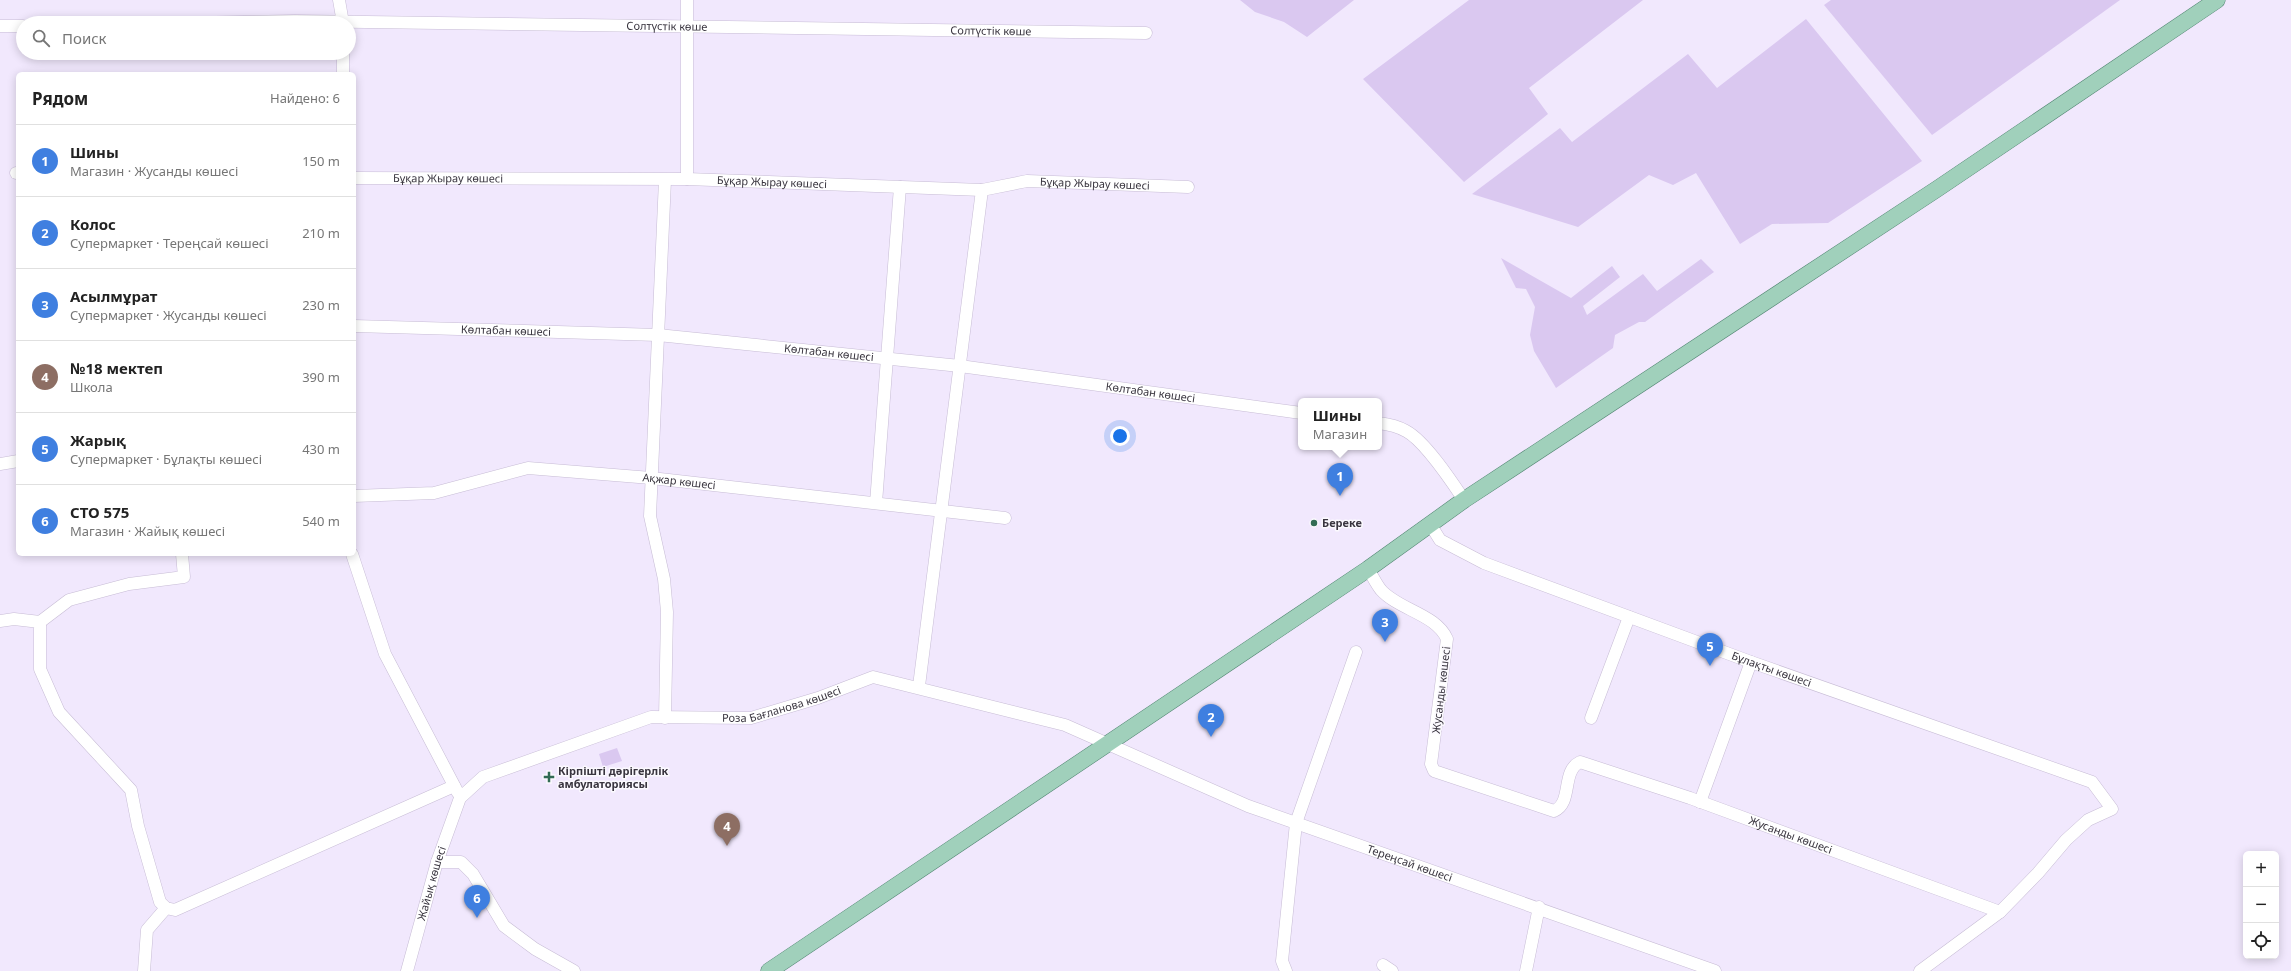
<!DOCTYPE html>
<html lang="ru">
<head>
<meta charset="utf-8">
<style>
	body { margin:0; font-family:"Noto Sans",sans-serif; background:#f6f6f6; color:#222 }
	.controls { position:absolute; right:12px; bottom:12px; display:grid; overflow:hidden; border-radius:6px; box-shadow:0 2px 10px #0003 }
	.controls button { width:36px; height:36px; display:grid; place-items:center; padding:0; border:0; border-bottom:1px solid #e0e0e0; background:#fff; color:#222; font:20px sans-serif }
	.you { position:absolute; left:1120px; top:436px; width:14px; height:14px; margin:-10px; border:3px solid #fff; border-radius:50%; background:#1a73e8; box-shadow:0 0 0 6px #1a73e833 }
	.badge { display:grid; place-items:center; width:26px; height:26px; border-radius:50%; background:#326b54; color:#fff; font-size:13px; font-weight:700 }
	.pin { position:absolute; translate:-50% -33px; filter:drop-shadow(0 1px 2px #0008) }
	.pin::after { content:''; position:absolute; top:21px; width:14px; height:12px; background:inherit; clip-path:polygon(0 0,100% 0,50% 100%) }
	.popup { position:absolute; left:1298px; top:398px; width:84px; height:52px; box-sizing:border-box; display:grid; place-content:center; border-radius:6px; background:#fff; filter:drop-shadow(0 1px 3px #0005); font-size:13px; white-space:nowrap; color:#767676 }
	.popup b { font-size:15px; color:#222 }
	.popup::after { content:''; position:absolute; left:50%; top:100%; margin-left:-8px; border:8px solid transparent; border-top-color:#fff }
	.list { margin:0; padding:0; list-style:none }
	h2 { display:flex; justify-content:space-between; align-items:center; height:52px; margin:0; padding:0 16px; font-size:17px }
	h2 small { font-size:13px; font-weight:400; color:#767676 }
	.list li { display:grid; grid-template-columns:26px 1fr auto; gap:12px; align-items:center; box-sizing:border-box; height:72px; padding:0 16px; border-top:1px solid #e0e0e0 }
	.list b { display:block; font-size:15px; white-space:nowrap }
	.list p { margin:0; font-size:13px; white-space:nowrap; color:#767676 }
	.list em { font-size:13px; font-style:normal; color:#767676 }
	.icon { flex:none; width:22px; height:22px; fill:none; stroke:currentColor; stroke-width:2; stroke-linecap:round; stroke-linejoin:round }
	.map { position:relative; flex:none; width:2291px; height:971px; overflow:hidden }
	.search { position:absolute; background:#fff; box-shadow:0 2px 10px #0003; left:16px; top:16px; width:340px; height:44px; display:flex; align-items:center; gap:10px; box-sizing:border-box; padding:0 14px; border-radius:22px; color:#767676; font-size:15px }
	.panel { position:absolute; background:#fff; box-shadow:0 2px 10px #0003; left:16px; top:72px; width:340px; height:484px; border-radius:6px }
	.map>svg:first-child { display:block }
	.green { fill:#dac8f0 }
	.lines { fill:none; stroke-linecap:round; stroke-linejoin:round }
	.minor-casing { stroke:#c7bcd5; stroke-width:13 }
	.major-casing { stroke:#528572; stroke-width:17 }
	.minor { stroke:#fff; stroke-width:12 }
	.major { stroke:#a0d0bb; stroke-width:16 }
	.poi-dot { fill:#326b54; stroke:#fbf9fe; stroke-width:1.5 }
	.labels { text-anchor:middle; stroke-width:3; stroke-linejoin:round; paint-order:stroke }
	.street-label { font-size:11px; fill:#39353f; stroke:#fbf9fe }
	.poi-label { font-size:11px; font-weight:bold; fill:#39353f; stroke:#fbf9fe; text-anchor:start }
</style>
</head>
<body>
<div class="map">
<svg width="2291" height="971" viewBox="0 0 2291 971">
	<rect width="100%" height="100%" fill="#f1e8fd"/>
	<!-- green -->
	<g class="green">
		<polygon points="1240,0 1354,0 1307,37 1284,22 1255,12"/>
		<polygon points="1469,0 1643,0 1529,88 1548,114 1464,182 1363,79"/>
		<polygon points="1831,0 2120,0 1932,135 1824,5"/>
		<polygon points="1806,19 1922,161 1828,223 1772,224 1740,244 1696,173 1673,185 1649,175 1578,227 1472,194 1560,128 1572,142 1688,54 1717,88"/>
		<polygon points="1501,258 1571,298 1612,266 1620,277 1583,306 1587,315 1643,274 1657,291 1701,259 1714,272 1645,322 1639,322 1615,335 1613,348 1556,388 1534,351 1530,335 1535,307 1526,289 1516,288"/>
		<polygon points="617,748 622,761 603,767 599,754"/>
	</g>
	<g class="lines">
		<defs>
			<g id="minor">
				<polyline points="339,0 343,23"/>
				<polyline points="687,0 687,179"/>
				<path id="s1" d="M188,23L295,21L1146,33"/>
				<polyline points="0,26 23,26"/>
				<polyline points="343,74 343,53"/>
				<polyline points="16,173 18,173"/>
				<path id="s2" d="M354,178L687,179L982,190L1027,181L1188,187"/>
				<path id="s3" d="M354,326L658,335L960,366L1301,413"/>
				<path d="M1379,423C1387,424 1399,427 1406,431C1425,441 1452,482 1464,500"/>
				<polyline points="0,464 18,461"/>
				<path id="s4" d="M354,496L434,493L528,468L651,478L1005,518"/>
				<polyline points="876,503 900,187"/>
				<path id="s5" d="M1430,524L1440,540L1484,563L1751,662L2092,782L2112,809L2088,820L2066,840L2038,873L2000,912L1920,971"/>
				<polyline points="352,554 385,654 458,793"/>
				<path id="s6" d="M1368,569C1372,575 1376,584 1381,590C1399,610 1436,614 1447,639L1431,764L1434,771L1554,811C1573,803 1561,771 1580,762L1690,798L2000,912"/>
				<polyline points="0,621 14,619 40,622 40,669 59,712 131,790 138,826 160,902 166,908 175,910 454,786"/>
				<polyline points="40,622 69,600 129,584 184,577 182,554"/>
				<polyline points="919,686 982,190"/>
				<polyline points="665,718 667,612 664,579 650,516 665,180"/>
				<polyline points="1591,718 1629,617"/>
				<polyline points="1700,802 1751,662"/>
				<polyline points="437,862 461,862 473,874 504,926 535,949 574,971"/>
				<polyline points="1383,965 1392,971"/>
				<polyline points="144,971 147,930 166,908"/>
				<path id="s7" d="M407,971L437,862L460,798L483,777L651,717L751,718L818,698L873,677L1065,725L1248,806L1715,971"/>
				<polyline points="1286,971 1282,961 1296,823 1356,652"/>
				<polyline points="1526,971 1539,907"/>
			</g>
			<polyline id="major" points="769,971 1368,569 1464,500 1937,189 2217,0"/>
		</defs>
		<!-- minor casing -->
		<use href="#minor" class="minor-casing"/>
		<!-- major casing -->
		<use href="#major" class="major-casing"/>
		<!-- minor -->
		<use href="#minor" class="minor"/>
		<!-- major -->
		<use href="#major" class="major"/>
	</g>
	<!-- markers -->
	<g class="poi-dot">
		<circle cx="1314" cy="523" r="4"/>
		<path d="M547 771h4v4h4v4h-4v4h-4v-4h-4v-4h4z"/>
	</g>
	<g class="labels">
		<!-- street labels -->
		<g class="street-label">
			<text dy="4" stroke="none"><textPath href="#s1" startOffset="479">Солтүстік көше</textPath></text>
			<text dy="4" stroke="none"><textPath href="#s1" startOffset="803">Солтүстік көше</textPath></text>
			<text dy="4" stroke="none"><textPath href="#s2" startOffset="94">Бұқар Жырау көшесі</textPath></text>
			<text dy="4" stroke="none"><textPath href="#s2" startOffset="418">Бұқар Жырау көшесі</textPath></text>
			<text dy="4" stroke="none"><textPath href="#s2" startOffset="742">Бұқар Жырау көшесі</textPath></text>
			<text dy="4" stroke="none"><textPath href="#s3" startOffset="152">Көлтабан көшесі</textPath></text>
			<text dy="4" stroke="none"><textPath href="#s3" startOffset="476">Көлтабан көшесі</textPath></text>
			<text dy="4" stroke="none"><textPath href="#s3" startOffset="800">Көлтабан көшесі</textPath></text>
			<text dy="4" stroke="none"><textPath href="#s4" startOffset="329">Ақжар көшесі</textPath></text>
			<text dy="4" stroke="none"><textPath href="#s5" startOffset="375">Бұлақты көшесі</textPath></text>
			<text transform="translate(1441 690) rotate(-83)" y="4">Жусанды көшесі</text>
			<text dy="4" stroke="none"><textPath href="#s7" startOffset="523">Роза Бағланова көшесі</textPath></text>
			<text dy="4" stroke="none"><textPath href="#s6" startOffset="649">Жусанды көшесі</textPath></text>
			<text dy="4" stroke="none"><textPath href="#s7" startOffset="1189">Тереңсай көшесі</textPath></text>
			<text dy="4" stroke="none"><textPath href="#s7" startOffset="91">Жайық көшесі</textPath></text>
		</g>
		<!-- poi labels -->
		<g class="poi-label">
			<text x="1322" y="527">Береке</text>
			<text x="558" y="775">Кірпішті дәрігерлік<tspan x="558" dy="13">амбулаториясы</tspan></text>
		</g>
	</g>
</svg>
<div class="controls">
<button>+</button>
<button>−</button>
<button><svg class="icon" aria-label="locate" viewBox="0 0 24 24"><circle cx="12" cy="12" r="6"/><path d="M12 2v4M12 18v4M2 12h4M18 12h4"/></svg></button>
</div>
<div class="you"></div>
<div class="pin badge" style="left:1340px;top:496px;background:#3f7fe0">1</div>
<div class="popup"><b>Шины</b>Магазин</div>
<div class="pin badge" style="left:1211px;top:737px;background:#3f7fe0">2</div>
<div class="pin badge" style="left:1385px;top:642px;background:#3f7fe0">3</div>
<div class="pin badge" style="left:727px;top:846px;background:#8d6e63">4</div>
<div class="pin badge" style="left:1710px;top:666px;background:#3f7fe0">5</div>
<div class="pin badge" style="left:477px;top:918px;background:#3f7fe0">6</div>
<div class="search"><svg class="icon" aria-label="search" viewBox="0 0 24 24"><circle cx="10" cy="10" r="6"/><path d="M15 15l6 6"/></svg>Поиск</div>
<section class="panel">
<h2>Рядом<small>Найдено: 6</small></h2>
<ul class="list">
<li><span class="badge" style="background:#3f7fe0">1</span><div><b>Шины</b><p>Магазин · Жусанды көшесі</p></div><em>150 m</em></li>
<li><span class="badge" style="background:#3f7fe0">2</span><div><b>Колос</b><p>Супермаркет · Тереңсай көшесі</p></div><em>210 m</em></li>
<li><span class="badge" style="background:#3f7fe0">3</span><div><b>Асылмұрат</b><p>Супермаркет · Жусанды көшесі</p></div><em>230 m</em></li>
<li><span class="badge" style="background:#8d6e63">4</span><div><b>№18 мектеп</b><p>Школа</p></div><em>390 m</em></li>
<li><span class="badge" style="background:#3f7fe0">5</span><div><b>Жарық</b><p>Супермаркет · Бұлақты көшесі</p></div><em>430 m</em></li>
<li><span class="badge" style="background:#3f7fe0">6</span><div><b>СТО 575</b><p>Магазин · Жайық көшесі</p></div><em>540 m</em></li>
</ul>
</section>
</div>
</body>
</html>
